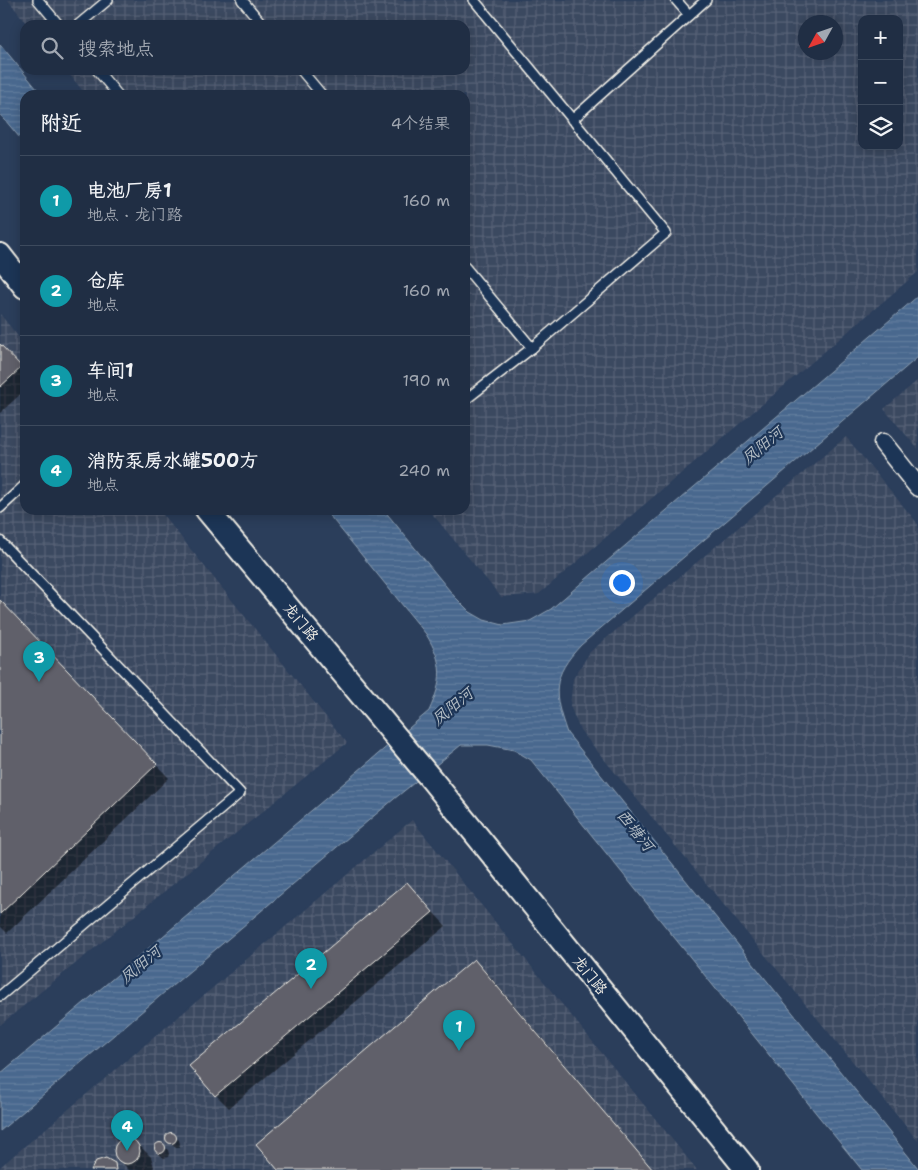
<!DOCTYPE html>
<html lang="zh">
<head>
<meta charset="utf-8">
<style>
	body { margin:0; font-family:"Shantell Sans","LXGW WenKai TC",sans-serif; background:#28364b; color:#f1f3f6 }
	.controls { position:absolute; right:15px; top:15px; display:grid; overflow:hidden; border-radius:10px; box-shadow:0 2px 12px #0003 }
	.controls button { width:45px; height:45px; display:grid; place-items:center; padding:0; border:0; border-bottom:1px solid #3d4a5d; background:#202e44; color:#f1f3f6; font:25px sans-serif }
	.compass { position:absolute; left:798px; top:15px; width:45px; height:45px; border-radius:50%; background:#202e44; box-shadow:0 2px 12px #0003; rotate:230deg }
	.you { position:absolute; left:621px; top:582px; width:18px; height:18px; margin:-12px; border:4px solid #fff; border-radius:50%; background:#1a73e8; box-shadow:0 0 0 8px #1a73e833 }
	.badge { display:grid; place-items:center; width:32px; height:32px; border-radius:50%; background:#8bbbb9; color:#fff; font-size:16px; font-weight:700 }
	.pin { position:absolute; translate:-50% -41px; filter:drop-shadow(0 1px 2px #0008) }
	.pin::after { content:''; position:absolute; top:26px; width:18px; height:15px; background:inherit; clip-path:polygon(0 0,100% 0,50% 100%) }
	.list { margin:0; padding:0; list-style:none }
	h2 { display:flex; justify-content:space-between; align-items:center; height:65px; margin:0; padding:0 20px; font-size:21px }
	h2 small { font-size:16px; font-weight:400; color:#a2a8b2 }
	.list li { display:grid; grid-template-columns:32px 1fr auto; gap:15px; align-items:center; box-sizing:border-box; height:90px; padding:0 20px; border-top:1px solid #3d4a5d }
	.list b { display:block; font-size:19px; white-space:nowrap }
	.list p { margin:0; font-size:16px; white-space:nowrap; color:#a2a8b2 }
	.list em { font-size:16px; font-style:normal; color:#a2a8b2 }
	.icon { flex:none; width:28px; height:28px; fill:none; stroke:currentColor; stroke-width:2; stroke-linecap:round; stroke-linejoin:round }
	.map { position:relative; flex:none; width:918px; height:1170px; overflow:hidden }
	.search { position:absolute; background:#202e44; box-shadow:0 2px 12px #0003; left:20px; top:20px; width:450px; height:55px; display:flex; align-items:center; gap:12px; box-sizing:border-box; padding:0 18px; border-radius:15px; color:#a2a8b2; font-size:19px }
	.panel { position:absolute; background:#202e44; box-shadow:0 2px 12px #0003; left:20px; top:90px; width:450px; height:425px; border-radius:15px }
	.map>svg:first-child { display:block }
	.industrial { fill:url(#industrial-grid); fill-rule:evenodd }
	.water { fill:url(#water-rules); stroke:#8d9fb2 }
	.shadow { fill:#0007 }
	.building { fill:#61616b; stroke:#f4f1e8 }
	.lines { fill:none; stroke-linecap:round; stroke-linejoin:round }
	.service-casing { stroke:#f4f1e8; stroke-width:12 }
	.minor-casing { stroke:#f4f1e8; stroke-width:21 }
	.tertiary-casing { stroke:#f4f1e8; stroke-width:26 }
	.service { stroke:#1d3557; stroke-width:9 }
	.minor { stroke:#1d3557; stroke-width:18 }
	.tertiary { stroke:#1d3557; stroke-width:22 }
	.labels { text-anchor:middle; stroke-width:4.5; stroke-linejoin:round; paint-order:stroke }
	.street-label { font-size:15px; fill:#f4f1e8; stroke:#1d3557 }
	.water-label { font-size:16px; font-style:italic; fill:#b8c1c8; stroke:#1d3557 }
</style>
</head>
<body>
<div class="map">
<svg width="918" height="1170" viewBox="0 0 918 1170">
	<defs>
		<pattern id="industrial-grid" width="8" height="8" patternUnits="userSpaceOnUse" patternTransform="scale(1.25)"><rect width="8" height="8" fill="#3b4860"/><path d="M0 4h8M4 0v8" fill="none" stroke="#586377"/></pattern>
		<pattern id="water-rules" width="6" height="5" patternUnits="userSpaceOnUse" patternTransform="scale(1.25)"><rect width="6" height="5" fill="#48688e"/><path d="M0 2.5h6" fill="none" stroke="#637e9e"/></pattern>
	</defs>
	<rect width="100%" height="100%" fill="#2b3e5b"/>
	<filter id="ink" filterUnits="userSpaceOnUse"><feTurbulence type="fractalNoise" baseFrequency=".02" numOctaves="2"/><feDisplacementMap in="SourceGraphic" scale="10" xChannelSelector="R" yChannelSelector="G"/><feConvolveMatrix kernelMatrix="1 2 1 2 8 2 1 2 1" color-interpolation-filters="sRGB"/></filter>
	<g filter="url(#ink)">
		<!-- industrial -->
		<g class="industrial">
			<path d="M8,0H918V272L539,594L501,597L429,510H465V95H86L66,70H465V25H28ZM862,19H899V146H862ZM806,22H836V52H806Z"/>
			<polygon points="0,314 25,345 25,510 159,510 347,743 0,1025"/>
			<polygon points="918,380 918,449 884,409"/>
			<polygon points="846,437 918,524 918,1141 580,730 570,706 573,679 590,652"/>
			<polygon points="412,820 697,1170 0,1170 0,1167"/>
		</g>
		<!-- water -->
		<g class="water">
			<polygon points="0,44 42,95 25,95 25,144 0,114"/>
			<path d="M918,296V357L581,645C551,677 553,693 567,733L918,1168V1170H862L531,760L514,750L488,745H461L394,799L0,1131V1074L429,711C443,680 444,664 426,634L325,510H384L454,596L470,612L484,620L503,625L530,621L551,609Z"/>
		</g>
		<!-- shadow -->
		<g class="shadow">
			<polygon points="0,345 25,372 25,390 0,413"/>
			<polygon points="0,601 169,778 7,933 0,926"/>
			<polygon points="407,884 446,926 229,1108 216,1095"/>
			<polygon points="474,961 488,974 653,1170 280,1170"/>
			<polygon points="171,1134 179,1140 180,1144 179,1147 176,1148 168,1142 166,1138 168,1135"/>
			<polygon points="129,1139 137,1143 151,1157 154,1167 152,1170 129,1170 118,1159 115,1149 120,1142"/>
			<polygon points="160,1144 168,1150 169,1154 168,1157 164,1158 156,1152 155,1148 157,1145"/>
		</g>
		<!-- building -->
		<g class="building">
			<polygon points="0,344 22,367 0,387"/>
			<polygon points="0,600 157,764 0,914"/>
			<polygon points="407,882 433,912 215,1096 189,1066"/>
			<polygon points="474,959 653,1170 278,1170 256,1144"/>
			<circle cx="171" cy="1138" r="5.5"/>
			<circle cx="127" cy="1151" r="13"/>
			<circle cx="160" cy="1148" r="5.5"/>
			<polygon points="106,1158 115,1163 116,1170 91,1170 96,1161"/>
		</g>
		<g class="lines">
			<defs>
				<g id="service">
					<polyline points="38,0 59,25"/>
					<polyline points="242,0 263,25"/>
					<polyline points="474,0 666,233 532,348"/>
					<polyline points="676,0 689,15"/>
					<polyline points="78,25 108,0"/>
					<polyline points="97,70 118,95"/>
					<polyline points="301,70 322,95"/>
					<polyline points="572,120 706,0"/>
					<polyline points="465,267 532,348 465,400"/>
					<polyline points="0,508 25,485"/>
					<polyline points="0,541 240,793 0,996"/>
				</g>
				<polyline id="minor" points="883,443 918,487"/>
				<g id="tertiary">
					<polyline points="0,255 25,287"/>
					<polyline points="207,510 432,780 747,1170"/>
				</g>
			</defs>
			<!-- service casing -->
			<use href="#service" class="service-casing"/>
			<!-- minor casing -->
			<use href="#minor" class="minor-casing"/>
			<!-- tertiary casing -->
			<use href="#tertiary" class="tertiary-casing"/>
			<!-- service -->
			<use href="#service" class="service"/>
			<!-- minor -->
			<use href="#minor" class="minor"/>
			<!-- tertiary -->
			<use href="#tertiary" class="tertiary"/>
		</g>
	</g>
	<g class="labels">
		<!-- street labels -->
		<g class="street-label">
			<text transform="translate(301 622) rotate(50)" y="5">龙门路</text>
			<text transform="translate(590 975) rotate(51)" y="5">龙门路</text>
		</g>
		<!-- water labels -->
		<g class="water-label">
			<text transform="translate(762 445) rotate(-40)" y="6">凤阳河</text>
			<text transform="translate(452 706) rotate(-40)" y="6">凤阳河</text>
			<text transform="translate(636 830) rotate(51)" y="6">西塘河</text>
			<text transform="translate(140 964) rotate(-40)" y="6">凤阳河</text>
		</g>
	</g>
</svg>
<div class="controls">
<button>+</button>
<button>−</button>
<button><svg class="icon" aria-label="layers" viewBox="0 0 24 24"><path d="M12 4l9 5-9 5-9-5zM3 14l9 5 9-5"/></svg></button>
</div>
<svg class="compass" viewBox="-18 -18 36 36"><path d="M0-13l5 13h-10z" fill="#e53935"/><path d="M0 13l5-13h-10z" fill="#a2a8b2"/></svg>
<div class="you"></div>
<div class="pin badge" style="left:459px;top:1051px;background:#0f9aa8">1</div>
<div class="pin badge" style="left:311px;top:989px;background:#0f9aa8">2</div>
<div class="pin badge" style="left:39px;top:682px;background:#0f9aa8">3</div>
<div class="pin badge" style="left:127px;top:1151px;background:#0f9aa8">4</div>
<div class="search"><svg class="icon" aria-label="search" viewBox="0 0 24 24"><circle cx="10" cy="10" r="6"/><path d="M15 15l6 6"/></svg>搜索地点</div>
<section class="panel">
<h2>附近<small>4个结果</small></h2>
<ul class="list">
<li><span class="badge" style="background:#0f9aa8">1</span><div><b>电池厂房1</b><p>地点 · 龙门路</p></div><em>160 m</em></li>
<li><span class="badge" style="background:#0f9aa8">2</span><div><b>仓库</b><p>地点</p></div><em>160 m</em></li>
<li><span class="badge" style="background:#0f9aa8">3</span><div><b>车间1</b><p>地点</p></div><em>190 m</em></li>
<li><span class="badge" style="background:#0f9aa8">4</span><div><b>消防泵房水罐500方</b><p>地点</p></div><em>240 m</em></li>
</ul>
</section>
</div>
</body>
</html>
